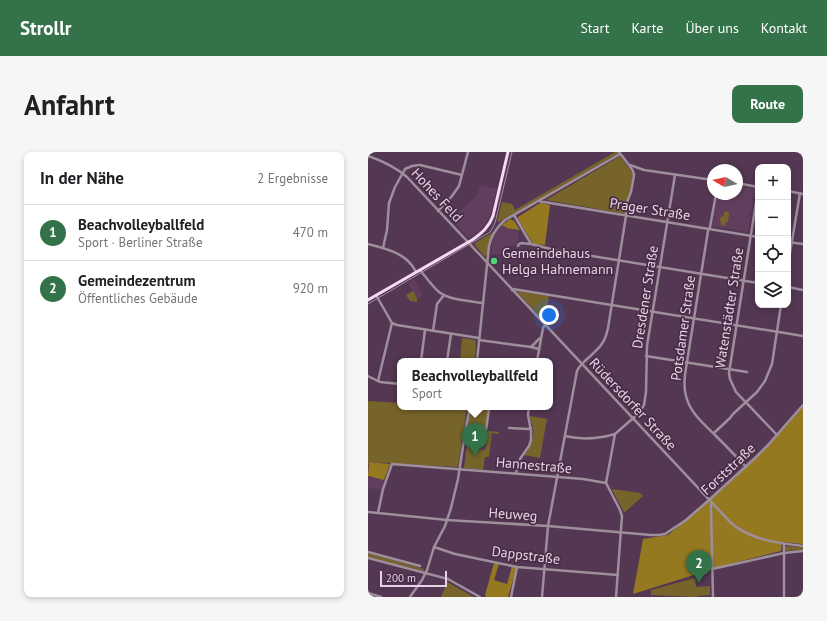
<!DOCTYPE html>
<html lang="de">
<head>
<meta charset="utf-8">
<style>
	body { margin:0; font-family:"PT Sans",sans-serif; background:#f6f6f6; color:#202124 }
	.controls { position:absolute; right:12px; top:12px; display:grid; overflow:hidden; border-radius:8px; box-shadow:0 2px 6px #0003 }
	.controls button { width:36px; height:36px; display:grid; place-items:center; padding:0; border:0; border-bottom:1px solid #e0e0e0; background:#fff; color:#202124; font:20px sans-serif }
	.compass { position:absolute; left:339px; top:12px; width:36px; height:36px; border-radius:50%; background:#fff; box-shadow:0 2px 6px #0003; rotate:279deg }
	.scale { position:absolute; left:12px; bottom:10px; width:67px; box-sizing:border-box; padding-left:4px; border:2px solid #e6d3e3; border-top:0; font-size:11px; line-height:14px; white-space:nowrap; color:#e6d3e3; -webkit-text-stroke:3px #492d47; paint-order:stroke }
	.you { position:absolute; left:181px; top:163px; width:14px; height:14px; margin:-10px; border:3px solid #fff; border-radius:50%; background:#1a73e8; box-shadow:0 0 0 6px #1a73e833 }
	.badge { display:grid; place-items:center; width:26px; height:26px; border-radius:50%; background:#347249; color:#fff; font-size:13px; font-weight:700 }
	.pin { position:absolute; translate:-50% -33px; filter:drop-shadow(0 1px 2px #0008) }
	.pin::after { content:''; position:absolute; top:21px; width:14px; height:12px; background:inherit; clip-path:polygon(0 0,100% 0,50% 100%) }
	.popup { position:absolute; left:29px; top:206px; width:156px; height:52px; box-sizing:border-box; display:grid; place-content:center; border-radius:8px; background:#fff; filter:drop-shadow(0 1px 3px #0005); font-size:13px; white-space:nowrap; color:#757577 }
	.popup b { font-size:15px; color:#202124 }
	.popup::after { content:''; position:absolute; left:50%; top:100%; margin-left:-8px; border:8px solid transparent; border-top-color:#fff }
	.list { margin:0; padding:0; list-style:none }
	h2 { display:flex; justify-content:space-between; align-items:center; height:52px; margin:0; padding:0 16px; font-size:17px }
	h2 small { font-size:13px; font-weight:400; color:#757577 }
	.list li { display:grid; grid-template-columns:26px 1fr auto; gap:12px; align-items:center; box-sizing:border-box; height:56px; padding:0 16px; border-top:1px solid #e0e0e0 }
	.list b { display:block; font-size:15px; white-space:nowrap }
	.list p { margin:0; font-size:13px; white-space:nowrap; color:#757577 }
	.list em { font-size:13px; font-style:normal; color:#757577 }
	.icon { flex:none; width:22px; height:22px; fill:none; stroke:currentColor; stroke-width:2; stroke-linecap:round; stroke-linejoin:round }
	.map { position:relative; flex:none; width:435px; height:445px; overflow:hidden; border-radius:8px }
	header { display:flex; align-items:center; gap:24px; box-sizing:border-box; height:56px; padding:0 20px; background:#347249; color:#fff }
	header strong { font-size:19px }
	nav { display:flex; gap:22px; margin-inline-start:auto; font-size:14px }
	.intro { display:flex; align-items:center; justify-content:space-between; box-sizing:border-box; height:96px; padding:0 24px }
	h1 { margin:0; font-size:28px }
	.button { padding:10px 18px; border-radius:8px; background:#347249; color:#fff; font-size:14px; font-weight:700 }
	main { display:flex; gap:24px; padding:0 24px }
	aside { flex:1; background:#fff; border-radius:8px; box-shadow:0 2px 6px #0003 }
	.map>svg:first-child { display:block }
	.built { fill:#613e5e }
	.green { fill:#77642b }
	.forest { fill:#957921 }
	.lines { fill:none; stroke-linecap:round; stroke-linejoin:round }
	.minor { stroke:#9e8f9c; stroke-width:2.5 }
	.major { stroke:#f8d9f4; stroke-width:3 }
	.tram { stroke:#a68fa3; stroke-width:1 }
	.poi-dot { fill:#4cd676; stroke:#492d47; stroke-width:1.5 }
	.labels { text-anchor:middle; stroke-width:3.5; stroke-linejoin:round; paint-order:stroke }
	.street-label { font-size:14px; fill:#e6d3e3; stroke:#492d47 }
	.poi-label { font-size:14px; fill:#e6d3e3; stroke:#492d47; text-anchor:start }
</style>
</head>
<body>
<header>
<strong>Strollr</strong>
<nav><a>Start</a><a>Karte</a><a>Über uns</a><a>Kontakt</a></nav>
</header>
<div class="intro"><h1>Anfahrt</h1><a class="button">Route</a></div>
<main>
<aside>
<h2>In der Nähe<small>2 Ergebnisse</small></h2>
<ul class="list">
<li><span class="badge">1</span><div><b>Beachvolleyballfeld</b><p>Sport · Berliner Straße</p></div><em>470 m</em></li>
<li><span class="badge">2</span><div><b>Gemeindezentrum</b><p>Öffentliches Gebäude</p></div><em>920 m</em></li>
</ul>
</aside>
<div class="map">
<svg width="435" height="445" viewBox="0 0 435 445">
	<rect width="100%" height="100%" fill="#543752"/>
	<!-- built -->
	<g class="built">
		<polygon points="112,33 129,37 123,61 118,71 113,78 101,86 83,67 109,43"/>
		<polygon points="369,34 387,37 383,61 382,61 381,64 383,64 380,80 344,74 349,42 369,42"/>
		<polygon points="134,73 139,76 151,78 149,94 143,93 141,104 123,102 125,87 129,79"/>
		<polygon points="46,127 55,143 49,147 40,131"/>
		<polygon points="104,277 120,279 117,298 101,296"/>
		<polygon points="0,325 16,328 13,338 0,336"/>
	</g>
	<!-- green -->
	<g class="green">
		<polygon points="247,0 250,0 251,1 131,70 129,69 134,50 144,52 147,58"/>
		<polygon points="252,4 265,22 258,62 178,48"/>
		<polygon points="360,59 361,62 360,70 358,70 357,74 353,73 352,66 356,63 356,60"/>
		<polygon points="125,80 119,102 117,105 107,93 107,91"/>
		<polygon points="45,139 49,147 49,150 42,149 38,143"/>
		<polygon points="148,139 181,144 177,170 149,140"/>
		<polygon points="94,186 108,188 107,209 92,209"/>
		<polygon points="0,249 32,251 32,255 99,255 90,315 1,310 0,314"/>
		<path d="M103,255H106V257L120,258L117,275C112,277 103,276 99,272Z"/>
		<path d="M162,264L179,267L172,306L156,303C163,295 166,287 165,276C164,272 162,268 162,264Z"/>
		<polygon points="101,277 104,277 101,296 117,298 120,279 131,280 131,282 124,281 121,305 117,305 115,318 96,316"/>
		<polygon points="245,337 272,341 275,344 257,360 256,360 244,338"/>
		<polygon points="419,394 435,395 435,398 419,399 417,398 417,395"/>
		<polygon points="0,401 56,417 56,419 0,405"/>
		<polygon points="327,426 328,435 342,434 342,443 330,444 329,445 327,445 283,443 283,438"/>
		<polygon points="79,430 106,445 73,445"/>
	</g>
	<!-- forest -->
	<g class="forest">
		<polygon points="172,51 182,53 177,93 166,92 164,90 150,67 150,65"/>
		<polygon points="142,67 146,69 152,78 139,76 134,73"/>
		<polygon points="435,255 435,392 414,390 413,399 346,416 342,418 265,442 275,387 300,383 356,336 397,297"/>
		<polygon points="1,310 22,312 16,328 0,324"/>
		<polygon points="126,411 131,412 126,428 139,432 144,414 147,416 148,418 140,445 118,445 117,443"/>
	</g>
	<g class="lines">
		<!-- minor -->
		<g class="minor">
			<path d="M0,4C15,9 27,15 39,25L363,371C383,388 410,391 435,394"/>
			<polyline points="262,13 276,18 345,28"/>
			<polyline points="369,31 390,35"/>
			<polyline points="390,38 361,221 362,227 368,240 409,283"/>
			<polyline points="420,39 435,42"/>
			<path d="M348,42L342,75L340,79L319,210C317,222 315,233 318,244C322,261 336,272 348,284C358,294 368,304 378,315"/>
			<polyline points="172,48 173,50 176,50 390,85"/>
			<polyline points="70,59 84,44 91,34 100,0"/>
			<polyline points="146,63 163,92 187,98 390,131"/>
			<polyline points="420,90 435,92"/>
			<path d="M0,92C19,97 39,101 48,120"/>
			<polyline points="150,94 151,92 153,91 163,92"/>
			<polyline points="15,96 19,78 21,51 27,35 37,17 44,14 52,13 94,23"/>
			<polyline points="420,113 432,41"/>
			<path d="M52,118C57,124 65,135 71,140C81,148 102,149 115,151"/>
			<polyline points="420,135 435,138"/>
			<polyline points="144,138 145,137 435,184"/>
			<polyline points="8,143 24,171 29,173 111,186"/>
			<polyline points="65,179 69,152 76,143"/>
			<polyline points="111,188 163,195 171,197"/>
			<polyline points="163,195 172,186"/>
			<polyline points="278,204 379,220"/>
			<polyline points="53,209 57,178"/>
			<polyline points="79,209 83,182"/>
			<path d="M109,209L121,94C123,84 129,75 137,68L252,2"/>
			<polyline points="169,209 175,176 177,173"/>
			<polyline points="0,224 12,230 32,232"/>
			<polyline points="10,229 24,171"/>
			<polyline points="98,275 118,278 121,257"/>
			<polyline points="141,276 160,277 163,276"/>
			<polyline points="346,281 362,266 365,262 389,240 397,229 404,212 413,153"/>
			<path d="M197,284C214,288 230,287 247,282"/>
			<polyline points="148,321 152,307 161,294 163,288 163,279 160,263 161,255"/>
			<polyline points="344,351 343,353 343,356 345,445"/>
			<polyline points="0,360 79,368 180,374 283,383 291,383 297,382 318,368 341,348 387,306 400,293 435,253"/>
			<polyline points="10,361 15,337 24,312 190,325 215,327 238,331"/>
			<polyline points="66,395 87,402 149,415 250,423"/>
			<polyline points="0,400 52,414"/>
			<polyline points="0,406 80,427 112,445"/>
			<polyline points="344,417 416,401 435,399"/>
			<polyline points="0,441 13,445"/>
			<polyline points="42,445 54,428 59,418 66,395 77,374 83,356 90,327 98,275 102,255"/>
			<polyline points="143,445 149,415"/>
			<path d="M174,445L180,374L209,219C211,214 215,211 219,207C230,197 237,192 240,176L258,64L259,50L263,40L266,23L265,19L261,13L251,0"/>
			<polyline points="248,445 254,364 252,358 238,331 247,282 271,261 276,253 278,240 279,194 307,23"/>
			<polyline points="416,445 416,392"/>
		</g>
		<!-- major -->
		<path class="major" d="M0,148L104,88C114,81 121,75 125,64L140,0"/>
		<!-- tram -->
		<polyline class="tram" points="0,152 122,80 125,75 127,71 144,0"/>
	</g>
	<!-- markers -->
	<circle class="poi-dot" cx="126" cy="109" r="4"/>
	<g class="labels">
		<!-- street labels -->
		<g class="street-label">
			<text transform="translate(69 43) rotate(47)" y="5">Hohes Feld</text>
			<text transform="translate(282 57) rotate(9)" y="5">Prager Straße</text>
			<text transform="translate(277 145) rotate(-81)" y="5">Dresdener Straße</text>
			<text transform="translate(361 156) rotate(-81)" y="5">Watenstädter Straße</text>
			<text transform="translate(315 176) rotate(-82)" y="5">Potsdamer Straße</text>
			<text transform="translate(265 252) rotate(47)" y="5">Rüdersdorfer Straße</text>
			<text transform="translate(166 313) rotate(5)" y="5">Hannestraße</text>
			<text transform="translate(360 317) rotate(-43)" y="5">Forststraße</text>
			<text transform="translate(145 362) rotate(4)" y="5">Heuweg</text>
			<text transform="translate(158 403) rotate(7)" y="5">Dappstraße</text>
		</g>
		<!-- poi labels -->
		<g class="poi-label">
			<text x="134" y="106">Gemeindehaus<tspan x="134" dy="16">Helga Hahnemann</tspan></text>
		</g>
	</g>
</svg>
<div class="controls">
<button>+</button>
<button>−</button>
<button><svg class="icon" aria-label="locate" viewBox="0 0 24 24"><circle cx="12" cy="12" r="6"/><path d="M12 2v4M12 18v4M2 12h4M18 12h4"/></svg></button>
<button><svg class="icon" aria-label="layers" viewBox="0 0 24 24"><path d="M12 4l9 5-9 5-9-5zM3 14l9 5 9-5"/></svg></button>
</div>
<svg class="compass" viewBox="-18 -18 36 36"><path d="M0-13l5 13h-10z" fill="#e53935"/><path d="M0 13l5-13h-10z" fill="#757577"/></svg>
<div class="scale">200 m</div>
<div class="you"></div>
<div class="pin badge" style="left:107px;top:304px">1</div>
<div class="popup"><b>Beachvolleyballfeld</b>Sport</div>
<div class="pin badge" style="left:331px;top:431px">2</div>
</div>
</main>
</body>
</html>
